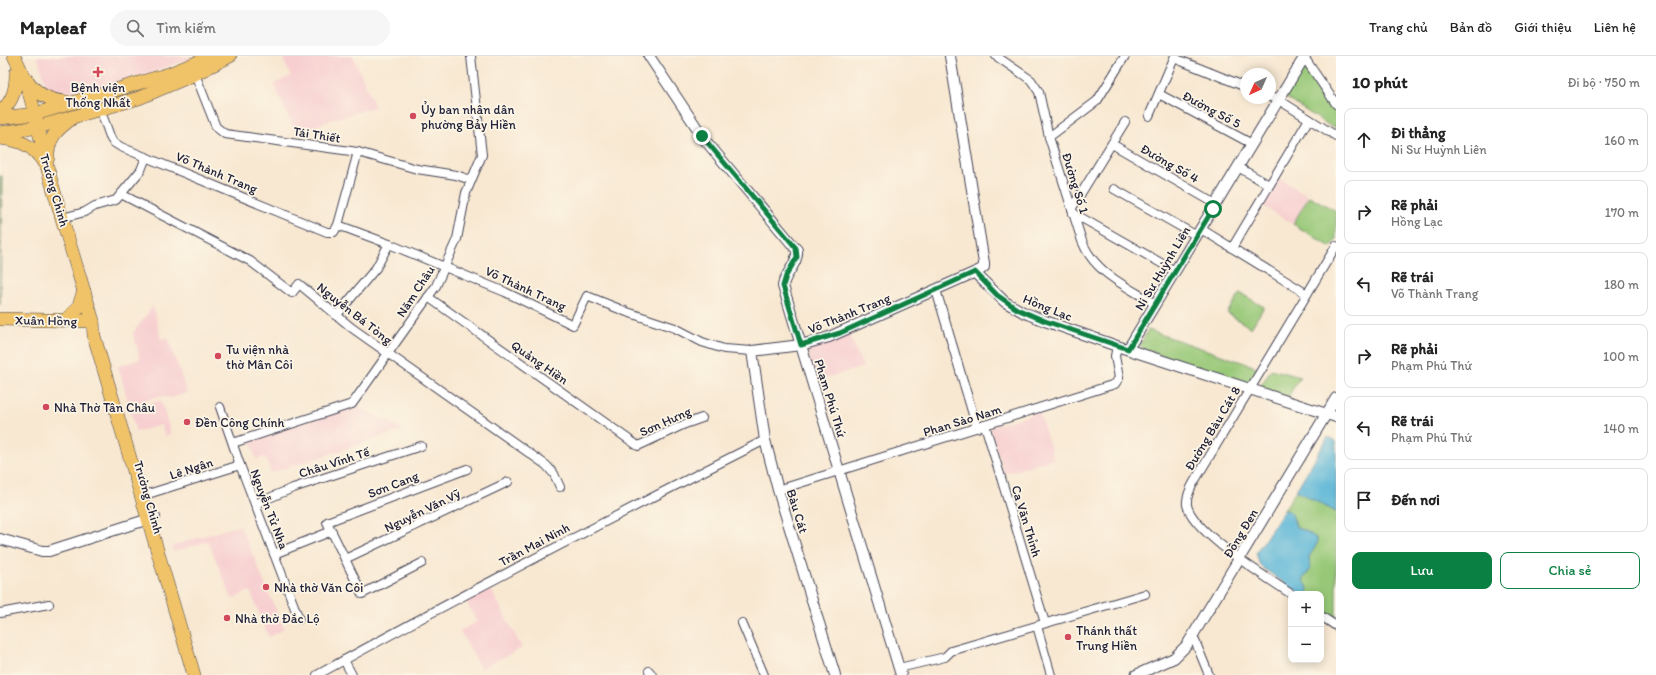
<!DOCTYPE html>
<html lang="vi">
<head>
<meta charset="utf-8">
<style>
	body { margin:0; font-family:Itim,sans-serif; background:#f6f6f6; color:#222 }
	.controls { position:absolute; right:12px; bottom:12px; display:grid; overflow:hidden; border-radius:8px; box-shadow:0 2px 10px #0003 }
	.controls button { width:36px; height:36px; display:grid; place-items:center; padding:0; border:0; border-bottom:1px solid #e0e0e0; background:#fff; color:#222; font:20px sans-serif }
	.compass { position:absolute; left:1240px; top:12px; width:36px; height:36px; border-radius:50%; background:#fff; box-shadow:0 2px 10px #0003; rotate:225deg }
	.stop { position:absolute; width:12px; height:12px; margin:-9px; border:3px solid #0b8043; border-radius:50%; background:#fff }
	.stop.end { background:#0b8043; border-color:#fff; box-shadow:0 1px 4px #0008 }
	.list { margin:0; padding:0; list-style:none }
	h2 { display:flex; justify-content:space-between; align-items:center; height:52px; margin:0; padding:0 16px; font-size:17px }
	h2 small { font-size:13px; font-weight:400; color:#767676 }
	.list li { display:grid; grid-template-columns:26px 1fr auto; gap:12px; align-items:center; box-sizing:border-box; height:64px; margin:0 8px 8px; padding:0 8px; border:1px solid #e0e0e0; border-radius:8px }
	.list b { display:block; font-size:15px; white-space:nowrap }
	.list p { margin:0; font-size:13px; white-space:nowrap; color:#767676 }
	.list em { font-size:13px; font-style:normal; color:#767676 }
	.actions { display:flex; gap:8px; padding:12px 16px }
	.actions a { flex:1; padding:9px 0; border:1px solid #0b8043; border-radius:8px; text-align:center; font-size:14px; color:#0b8043 }
	.actions .main { background:#0b8043; color:#fff }
	.icon { flex:none; width:22px; height:22px; fill:none; stroke:currentColor; stroke-width:2; stroke-linecap:round; stroke-linejoin:round }
	.map { position:relative; flex:none; width:1336px; height:619px; overflow:hidden }
	header { display:flex; align-items:center; gap:24px; box-sizing:border-box; height:56px; padding:0 20px; background:#fff; border-bottom:1px solid #e0e0e0 }
	header strong { font-size:19px }
	nav { display:flex; gap:22px; margin-inline-start:auto; font-size:14px }
	.search { width:280px; height:36px; background:#f6f6f6; display:flex; align-items:center; gap:10px; box-sizing:border-box; padding:0 14px; border-radius:22px; color:#767676; font-size:15px }
	main { display:flex }
	aside { flex:1; background:#fff }
	.map>svg:first-child { display:block }
	.built { fill:#f7cfd0 }
	.green { fill:#97c877; stroke:#5c7559 }
	.water { fill:#59b5d7; stroke:#3e6c89 }
	.lines { fill:none; stroke-linecap:round; stroke-linejoin:round }
	.minor-casing { stroke:#424052; stroke-width:10 }
	.tertiary-casing { stroke:#424052; stroke-width:12 }
	.primary-casing { stroke:#424052; stroke-width:14 }
	.minor { stroke:#fff; stroke-width:8 }
	.tertiary { stroke:#fff; stroke-width:10 }
	.primary { stroke:#f0c369; stroke-width:13 }
	.route { stroke:#0b8043; stroke-width:5 }
	.poi-dot { fill:#d1495b; stroke:#fcf5e5; stroke-width:1.5 }
	.labels { text-anchor:middle; stroke-width:3.5; stroke-linejoin:round; paint-order:stroke }
	.poi-label { font-size:13px; fill:#22223b; stroke:#fcf5e5; text-anchor:start }
	.street-label { font-size:13px; fill:#22223b; stroke:#fcf5e5 }
</style>
</head>
<body>
<header>
<strong>Mapleaf</strong>
<div class="search"><svg class="icon" aria-label="search" viewBox="0 0 24 24"><circle cx="10" cy="10" r="6"/><path d="M15 15l6 6"/></svg>Tìm kiếm</div>
<nav><a>Trang chủ</a><a>Bản đồ</a><a>Giới thiệu</a><a>Liên hệ</a></nav>
</header>
<main>
<div class="map">
<svg width="1336" height="619" viewBox="0 0 1336 619">
	<rect width="100%" height="100%" fill="#fcf5e5"/>
	<filter id="ink" filterUnits="userSpaceOnUse"><feTurbulence type="fractalNoise" baseFrequency=".025" numOctaves="2"/><feDisplacementMap in="SourceGraphic" scale="8" xChannelSelector="R" yChannelSelector="G"/><feConvolveMatrix kernelMatrix="1 2 1 2 8 2 1 2 1" color-interpolation-filters="sRGB"/></filter>
	<filter id="wash" filterUnits="userSpaceOnUse"><feTurbulence type="fractalNoise" baseFrequency=".012" numOctaves="4" result="noise"/><feDisplacementMap in="SourceGraphic" scale="16" xChannelSelector="R" yChannelSelector="G"/><feGaussianBlur stdDeviation="0.9" result="paint"/><feColorMatrix in="noise" values="0 0 0 0 0 0 0 0 0 0 0 0 0 0 0 0 0 1.4 0 .05"/><feComposite in="paint" operator="in"/></filter>
	<g filter="url(#wash)">
		<rect width="100%" height="100%" fill="#f8e8d2"/>
		<!-- built -->
		<g class="built">
			<polygon points="37,0 198,0 141,20 97,32 58,36 47,32"/>
			<polygon points="291,0 353,0 375,51 334,63 296,78 274,28 291,20 283,4"/>
			<polygon points="1277,121 1309,140 1293,168 1261,149"/>
			<polygon points="153,250 161,283 168,281 187,337 171,342 159,340 129,349 118,310 140,303 133,277"/>
			<polygon points="849,277 863,311 816,325 807,292"/>
			<polygon points="161,344 171,378 165,380 161,369 136,376 130,353"/>
			<polygon points="357,350 403,374 271,417 265,401 256,403 250,384"/>
			<polygon points="1039,356 1054,403 1004,418 990,371"/>
			<polygon points="240,469 284,573 269,581 250,535 232,543 208,485 173,496 172,490"/>
			<polygon points="489,530 522,592 481,613 460,575 477,566 465,543"/>
		</g>
		<!-- green -->
		<g class="green">
			<polygon points="1303,13 1310,16 1336,55 1336,71 1330,70 1286,42 1286,40"/>
			<polygon points="0,120 2,120 0,249"/>
			<polygon points="1309,140 1336,155 1336,183 1331,191 1293,168"/>
			<polygon points="1240,237 1264,251 1251,272 1227,257"/>
			<polygon points="1148,274 1259,312 1246,329 1143,293 1140,289"/>
			<polygon points="1271,313 1300,321 1288,341 1265,333 1261,330"/>
			<polygon points="1297,435 1336,456 1336,564 1321,553 1321,538 1307,538 1308,532 1303,524 1310,514 1309,501 1317,483 1306,475 1297,472 1294,463 1287,454 1284,454 1295,436"/>
		</g>
		<!-- water -->
		<g class="water">
			<polygon points="1328,381 1336,385 1336,456 1297,435 1295,436"/>
			<path d="M1284,454C1295,454 1292,465 1297,472L1306,475L1317,483V488L1309,501L1310,514L1303,523L1308,532L1307,538H1300L1260,510L1256,497Z"/>
		</g>
	</g>
	<g filter="url(#ink)">
		<g class="lines">
			<defs>
				<g id="minor">
					<path d="M996,0L1031,24L1039,36L1049,81L1082,185C1094,217 1128,231 1155,248"/>
					<polyline points="1304,1 1336,48"/>
					<polyline points="1174,2 1246,31"/>
					<polyline points="195,18 216,71 225,78 358,96 417,113 456,119 471,124"/>
					<polyline points="1159,38 1252,88"/>
					<polyline points="1270,41 1279,44 1336,80"/>
					<polyline points="100,53 111,83 113,86 121,91 327,176 334,176 338,169 389,188 505,236 573,269 587,240 627,256 675,272 702,286 724,293 752,295"/>
					<polyline points="1149,60 1175,0"/>
					<polyline points="1049,81 1097,45 1125,0"/>
					<polyline points="1112,88 1216,148"/>
					<polyline points="1238,111 1269,129"/>
					<polyline points="1114,133 1197,180"/>
					<polyline points="121,138 250,205 292,237 299,228 352,272 546,409 554,418 560,431"/>
					<polyline points="1072,152 1125,66"/>
					<polyline points="1073,157 1175,215"/>
					<polyline points="62,162 85,156 95,150 116,144 141,114 146,101"/>
					<polyline points="338,169 358,96"/>
					<polyline points="1201,173 1307,238"/>
					<polyline points="1232,192 1309,63"/>
					<polyline points="936,234 977,372"/>
					<polyline points="428,241 638,390 685,368 702,362"/>
					<polyline points="336,260 376,212 389,188"/>
					<polyline points="220,351 240,409 299,563"/>
					<polyline points="985,369 1045,567"/>
					<polyline points="233,387 352,348 436,230 457,183 466,137 482,99 471,0"/>
					<polyline points="778,434 1115,328 1119,322 1115,300 1117,290"/>
					<polyline points="148,438 240,409"/>
					<polyline points="255,448 293,432 421,390"/>
					<polyline points="274,498 332,475"/>
					<polyline points="345,503 508,426"/>
					<polyline points="422,507 362,538 327,466 467,413"/>
					<path d="M1291,538C1267,521 1193,477 1187,449C1186,441 1190,433 1194,426L1336,190"/>
					<polyline points="0,557 49,548"/>
					<polyline points="1321,560 1336,570"/>
					<polyline points="742,567 764,619"/>
					<polyline points="1037,570 1051,619"/>
					<polyline points="1193,580 1209,619"/>
					<polyline points="344,604 352,619"/>
					<polyline points="899,612 945,601 951,595 1145,538"/>
					<polyline points="649,615 652,619"/>
					<path d="M317,619C465,537 615,460 765,384"/>
				</g>
				<g id="tertiary">
					<path d="M649,0L705,84L797,194C799,207 784,218 783,230L901,619"/>
					<polyline points="975,217 1005,246 1023,256 1045,265 1117,290 1336,361"/>
					<polyline points="1128,293 1305,0"/>
					<polyline points="0,483 42,495 49,495 155,461"/>
					<polyline points="835,619 778,434 765,384 752,295 801,289 829,281 980,214 984,211 984,207 950,0"/>
					<polyline points="1136,619 1174,602 1187,589 1336,342"/>
				</g>
				<g id="primary">
					<path d="M14,0C33,35 38,76 48,114C62,164 78,215 93,265L94,280L194,619"/>
					<path d="M27,24C37,39 50,45 67,46"/>
					<path d="M0,56C13,46 16,33 16,17"/>
					<polyline points="0,62 35,58 169,18 213,0"/>
					<polyline points="0,77 38,71 139,42 195,18 230,0"/>
					<path d="M0,82C20,84 33,89 44,107"/>
					<path d="M48,102C47,84 56,74 70,64"/>
					<polyline points="0,263 93,265"/>
					<polyline points="66,264 78,252 84,235"/>
				</g>
			</defs>
			<!-- minor casing -->
			<use href="#minor" class="minor-casing"/>
			<!-- tertiary casing -->
			<use href="#tertiary" class="tertiary-casing"/>
			<!-- primary casing -->
			<use href="#primary" class="primary-casing"/>
			<!-- minor -->
			<use href="#minor" class="minor"/>
			<!-- tertiary -->
			<use href="#tertiary" class="tertiary"/>
			<!-- primary -->
			<use href="#primary" class="primary"/>
		</g>
	</g>
	<g class="lines" filter="url(#ink)">
		<!-- route -->
		<polyline class="route" points="702,80 796,192 797,201 786,220 783,230 801,289 840,277 975,216 997,239 1017,253 1045,265 1128,293 1213,153"/>
	</g>
	<!-- markers -->
	<g class="poi-dot">
		<path d="M96 10h4v4h4v4h-4v4h-4v-4h-4v-4h4z"/>
		<circle cx="413" cy="60" r="4"/>
		<circle cx="218" cy="300" r="4"/>
		<circle cx="46" cy="351" r="4"/>
		<circle cx="187" cy="366" r="4"/>
		<circle cx="266" cy="531" r="4"/>
		<circle cx="227" cy="562" r="4"/>
		<circle cx="1068" cy="581" r="4"/>
	</g>
	<g class="labels">
		<!-- poi labels -->
		<g class="poi-label">
			<text x="98" y="36" text-anchor="middle">Bệnh viện<tspan x="98" dy="15">Thống Nhất</tspan></text>
			<text x="421" y="58">Ủy ban nhân dân<tspan x="421" dy="15">phường Bảy Hiền</tspan></text>
			<text x="226" y="298">Tu viện nhà<tspan x="226" dy="15">thờ Mân Côi</tspan></text>
			<text x="54" y="356">Nhà Thờ Tân Châu</text>
			<text x="195" y="371">Đền Công Chính</text>
			<text x="274" y="536">Nhà thờ Văn Côi</text>
			<text x="235" y="567">Nhà thờ Đắc Lộ</text>
			<text x="1076" y="579">Thánh thất<tspan x="1076" dy="15">Trung Hiền</tspan></text>
		</g>
		<!-- street labels -->
		<g class="street-label">
			<text transform="translate(1212 53) rotate(28)" y="5">Đường Số 5</text>
			<text transform="translate(317 78) rotate(9)" y="5">Tái Thiết</text>
			<text transform="translate(1170 107) rotate(30)" y="5">Đường Số 4</text>
			<text transform="translate(217 116) rotate(23)" y="5">Võ Thành Trang</text>
			<text transform="translate(1076 127) rotate(73)" y="5">Đường Số 1</text>
			<text transform="translate(55 134) rotate(74)" y="5">Trường Chinh</text>
			<text transform="translate(1162 212) rotate(-59)" y="5">Ni Sư Huỳnh Liên</text>
			<text transform="translate(526 232) rotate(25)" y="5">Võ Thành Trang</text>
			<text transform="translate(415 235) rotate(-57)" y="5">Năm Châu</text>
			<text transform="translate(1048 251) rotate(22)" y="5">Hồng Lạc</text>
			<text transform="translate(355 257) rotate(38)" y="5">Nguyễn Bá Tòng</text>
			<text transform="translate(849 257) rotate(-22)" y="5">Võ Thành Trang</text>
			<text transform="translate(46 264) rotate(1)" y="5">Xuân Hồng</text>
			<text transform="translate(540 306) rotate(35)" y="5">Quảng Hiền</text>
			<text transform="translate(831 342) rotate(73)" y="5">Phạm Phú Thứ</text>
			<text transform="translate(962 364) rotate(-17)" y="5">Phan Sào Nam</text>
			<text transform="translate(665 365) rotate(-24)" y="5">Sơn Hưng</text>
			<text transform="translate(1212 372) rotate(-59)" y="5">Đường Bàu Cát 8</text>
			<text transform="translate(334 406) rotate(-18)" y="5">Châu Vĩnh Tế</text>
			<text transform="translate(191 412) rotate(-18)" y="5">Lê Ngân</text>
			<text transform="translate(393 428) rotate(-21)" y="5">Sơn Cang</text>
			<text transform="translate(149 441) rotate(74)" y="5">Trường Chinh</text>
			<text transform="translate(270 453) rotate(69)" y="5">Nguyễn Tử Nha</text>
			<text transform="translate(422 454) rotate(-26)" y="5">Nguyễn Văn Vỹ</text>
			<text transform="translate(798 455) rotate(73)" y="5">Bàu Cát</text>
			<text transform="translate(1027 465) rotate(73)" y="5">Ca Văn Thỉnh</text>
			<text transform="translate(1240 477) rotate(-59)" y="5">Đồng Đen</text>
			<text transform="translate(534 488) rotate(-28)" y="5">Trần Mai Ninh</text>
		</g>
	</g>
</svg>
<div class="controls">
<button>+</button>
<button>−</button>
</div>
<svg class="compass" viewBox="-18 -18 36 36"><path d="M0-13l5 13h-10z" fill="#e53935"/><path d="M0 13l5-13h-10z" fill="#767676"/></svg>
<div class="stop" style="left:1213px;top:153px"></div>
<div class="stop end" style="left:702px;top:80px"></div>
</div>
<aside>
<h2>10 phút<small>Đi bộ · 750 m</small></h2>
<ul class="list">
<li><svg class="icon" aria-label="ahead" viewBox="0 0 24 24"><path d="M12 20V5M6 11l6-6 6 6"/></svg><div><b>Đi thẳng</b><p>Ni Sư Huỳnh Liên</p></div><em>160 m</em></li>
<li><svg class="icon" aria-label="right" viewBox="0 0 24 24"><path d="M7 20v-9h11M14 6l5 5-5 5"/></svg><div><b>Rẽ phải</b><p>Hồng Lạc</p></div><em>170 m</em></li>
<li><svg class="icon" aria-label="left" viewBox="0 0 24 24"><path d="M17 20v-9H6M10 6l-5 5 5 5"/></svg><div><b>Rẽ trái</b><p>Võ Thành Trang</p></div><em>180 m</em></li>
<li><svg class="icon" aria-label="right" viewBox="0 0 24 24"><path d="M7 20v-9h11M14 6l5 5-5 5"/></svg><div><b>Rẽ phải</b><p>Phạm Phú Thứ</p></div><em>100 m</em></li>
<li><svg class="icon" aria-label="left" viewBox="0 0 24 24"><path d="M17 20v-9H6M10 6l-5 5 5 5"/></svg><div><b>Rẽ trái</b><p>Phạm Phú Thứ</p></div><em>140 m</em></li>
<li><svg class="icon" aria-label="arrive" viewBox="0 0 24 24"><path d="M6 21V4h12l-3 4 3 4H6"/></svg><div><b>Đến nơi</b></div></li>
</ul>
<div class="actions"><a class="main">Lưu</a><a>Chia sẻ</a></div>
</aside>
</main>
</body>
</html>
